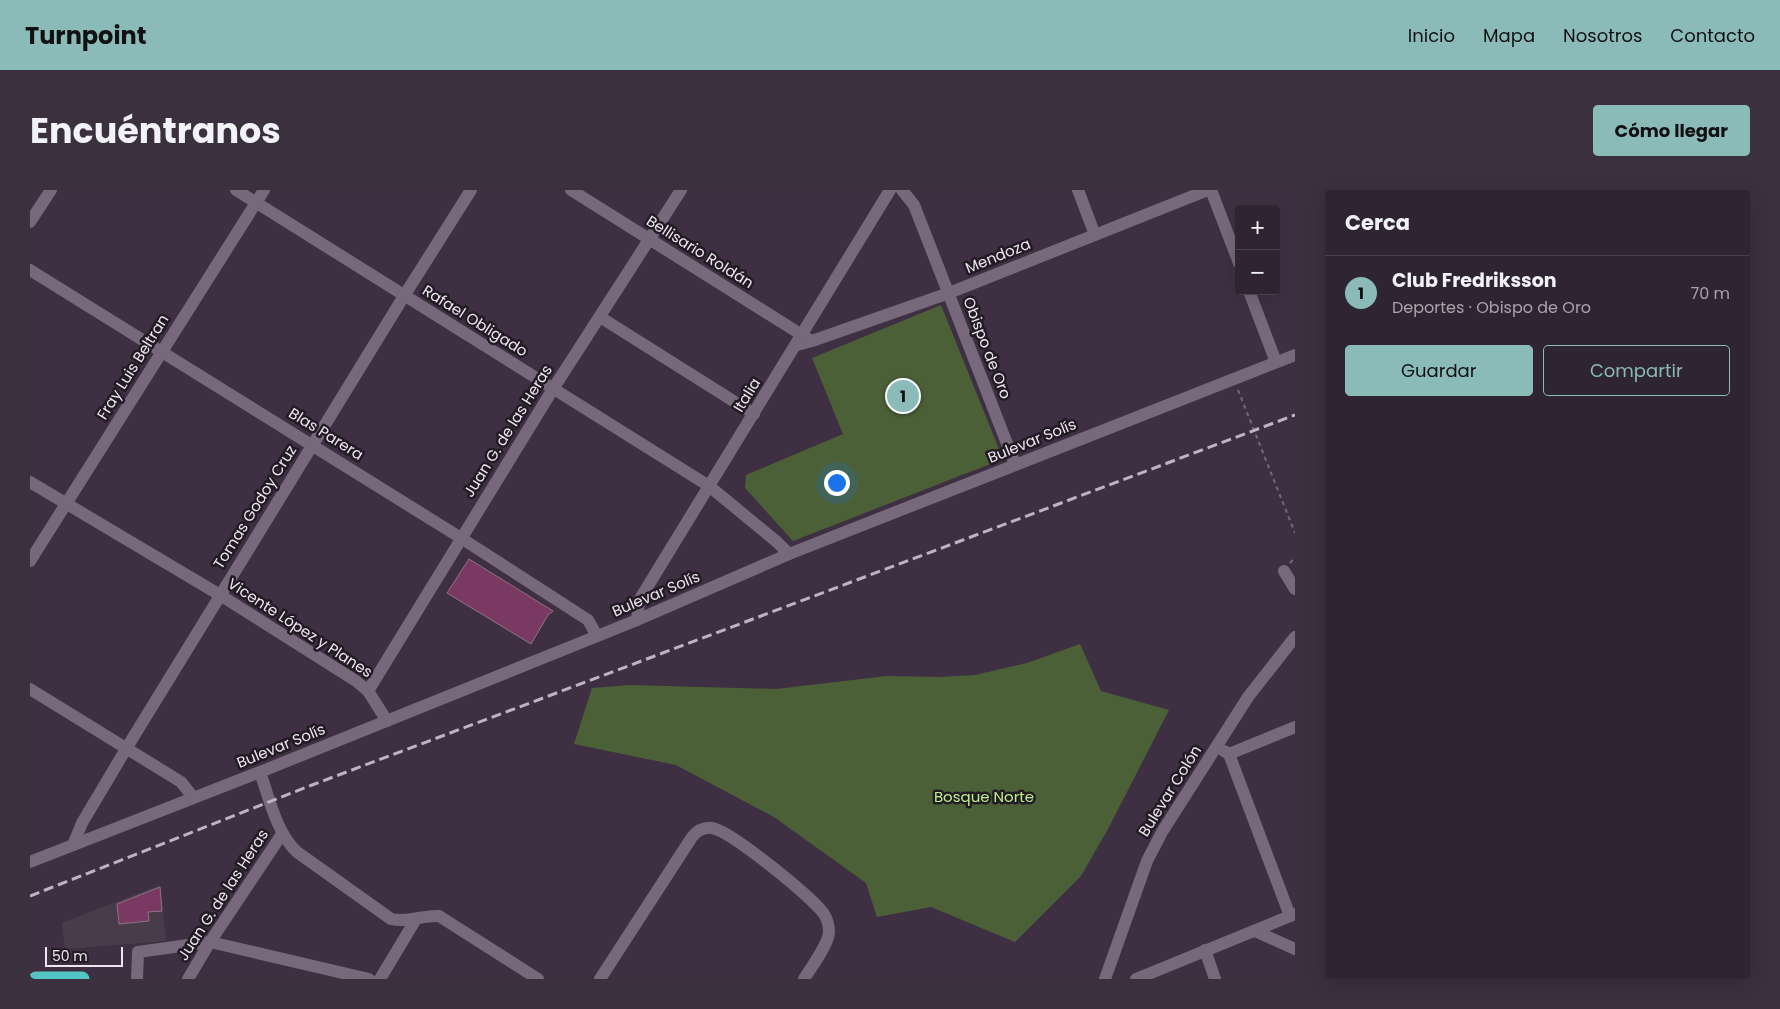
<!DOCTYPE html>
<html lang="es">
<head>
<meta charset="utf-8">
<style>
	body { margin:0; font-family:Poppins,sans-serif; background:#3a303e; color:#f1f3f6 }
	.controls { position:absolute; right:15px; top:15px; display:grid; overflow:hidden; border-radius:5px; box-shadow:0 5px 20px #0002 }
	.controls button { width:45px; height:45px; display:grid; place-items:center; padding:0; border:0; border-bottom:1px solid #49414d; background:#2e2432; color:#f1f3f6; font:25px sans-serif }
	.scale { position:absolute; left:15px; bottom:12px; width:78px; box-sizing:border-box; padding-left:5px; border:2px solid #efe6f2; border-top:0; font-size:14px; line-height:18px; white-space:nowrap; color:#efe6f2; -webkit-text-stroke:4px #211b23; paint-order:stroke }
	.you { position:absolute; left:806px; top:292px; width:18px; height:18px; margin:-12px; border:4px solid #fff; border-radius:50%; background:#1a73e8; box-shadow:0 0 0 8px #1a73e833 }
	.badge { display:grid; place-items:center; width:32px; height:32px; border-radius:50%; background:#8bbbb9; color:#111; font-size:16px; font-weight:700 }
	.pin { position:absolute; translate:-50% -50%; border:2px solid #fff; box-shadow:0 1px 5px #0006 }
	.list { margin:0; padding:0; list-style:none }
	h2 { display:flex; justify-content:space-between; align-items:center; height:65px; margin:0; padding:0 20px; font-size:21px }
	h2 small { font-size:16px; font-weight:400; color:#a7a4ac }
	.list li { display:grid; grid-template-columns:32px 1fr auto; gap:15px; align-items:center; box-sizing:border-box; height:75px; padding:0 20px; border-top:1px solid #49414d }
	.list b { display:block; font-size:19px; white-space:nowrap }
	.list p { margin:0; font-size:16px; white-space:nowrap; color:#a7a4ac }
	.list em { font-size:16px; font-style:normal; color:#a7a4ac }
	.actions { display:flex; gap:10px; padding:15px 20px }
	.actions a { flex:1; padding:11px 0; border:1px solid #8bbbb9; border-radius:5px; text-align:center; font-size:18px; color:#8bbbb9 }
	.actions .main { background:#8bbbb9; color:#111 }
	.map { position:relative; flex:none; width:1265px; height:789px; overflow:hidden; border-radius:5px }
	header { display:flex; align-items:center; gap:30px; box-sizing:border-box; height:70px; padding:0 25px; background:#8bbbb9; color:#111 }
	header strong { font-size:24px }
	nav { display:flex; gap:28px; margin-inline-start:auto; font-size:18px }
	.intro { display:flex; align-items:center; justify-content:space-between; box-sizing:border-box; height:120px; padding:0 30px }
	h1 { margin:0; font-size:35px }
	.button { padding:12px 22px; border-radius:5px; background:#8bbbb9; color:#111; font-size:18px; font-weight:700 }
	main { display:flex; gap:30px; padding:0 30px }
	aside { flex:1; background:#2e2432; border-radius:5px; box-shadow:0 5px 20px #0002 }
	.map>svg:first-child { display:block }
	.commercial { fill:#493c4a }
	.green { fill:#4c6037 }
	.building { fill:#7a3963; stroke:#8e7583 }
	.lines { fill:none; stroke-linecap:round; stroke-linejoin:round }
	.path { stroke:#756979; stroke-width:2; stroke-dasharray:4 4; stroke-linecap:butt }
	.minor { stroke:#78687c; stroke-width:12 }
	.highway { stroke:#53c5c3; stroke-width:15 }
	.rail { stroke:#bdb3c1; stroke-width:3; stroke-dasharray:10 5; stroke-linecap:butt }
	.labels { text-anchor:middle; stroke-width:5; stroke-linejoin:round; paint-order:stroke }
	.street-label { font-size:15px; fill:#efe6f2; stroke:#211b23 }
	.park-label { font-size:15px; fill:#beee8c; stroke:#211b23 }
</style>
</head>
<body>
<header>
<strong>Turnpoint</strong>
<nav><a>Inicio</a><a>Mapa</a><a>Nosotros</a><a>Contacto</a></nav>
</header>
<div class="intro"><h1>Encuéntranos</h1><a class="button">Cómo llegar</a></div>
<main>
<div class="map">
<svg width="1265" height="789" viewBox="0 0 1265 789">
	<rect width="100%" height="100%" fill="#3e3042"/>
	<!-- commercial -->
	<polygon class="commercial" points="130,695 136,751 35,759 32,733"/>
	<!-- green -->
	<g class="green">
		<polygon points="911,115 973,269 763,351 715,298 716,285 813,244 782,168"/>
		<polygon points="1050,454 1071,501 1139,520 1078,639 1051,686 985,752 901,717 847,727 836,693 744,627 646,575 544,554 562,498 600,495 746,499 857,486 911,487 945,485 997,473"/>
	</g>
	<!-- building -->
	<g class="building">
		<polygon points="439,369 523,421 518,425 501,454 417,403"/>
		<polygon points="130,697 132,721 118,722 119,731 89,734 87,714"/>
	</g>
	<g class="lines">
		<!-- path -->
		<g class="path">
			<polyline points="1208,200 1265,343"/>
			<polyline points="1260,373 1265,367"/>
		</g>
		<!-- minor -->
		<g class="minor">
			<polyline points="206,0 679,296 747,352 759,364"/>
			<polyline points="541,0 780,150"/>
			<polyline points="872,0 884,15 985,274"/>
			<polyline points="1048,0 1065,45"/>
			<polyline points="1181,0 1209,73"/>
			<polyline points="0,32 21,0"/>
			<polyline points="0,80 431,348 558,430 567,446"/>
			<polyline points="1219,101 1246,172"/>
			<polyline points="570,127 724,224"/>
			<polyline points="767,155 782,151 919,103 1178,0"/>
			<polyline points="0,292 190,405 326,491 338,501 357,531"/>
			<polyline points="0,371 234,0"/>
			<polyline points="1254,381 1265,399"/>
			<polyline points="607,430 609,411 613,404 860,0"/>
			<polyline points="0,499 151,592 163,607"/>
			<polyline points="338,501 523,199 651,0"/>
			<polyline points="1194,561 1199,564 1265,537"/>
			<polyline points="1199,564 1260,726"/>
			<path d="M230,582C239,608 247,644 267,662L361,729C378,733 393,725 409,726L508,789"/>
			<polyline points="43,655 52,633 96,559 374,106 441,0"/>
			<polyline points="0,672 230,582 607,430 759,364 1265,165"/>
			<polyline points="1225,741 1265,759"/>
			<polyline points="1175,760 1185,789"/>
			<polyline points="107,789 108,762 180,752 339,789"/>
			<polyline points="158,789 180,752 252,644"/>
			<polyline points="350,789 386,729"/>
			<path d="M570,789L662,647C667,641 673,637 682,638C701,641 782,707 794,724C797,729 799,736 799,742C798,756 781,777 774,789"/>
			<polyline points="1075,789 1117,671 1132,642 1218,507 1265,447"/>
			<polyline points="1106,789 1265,724"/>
		</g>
		<!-- highway -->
		<polyline class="highway" points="6,789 52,789"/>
		<!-- rail -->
		<polyline class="rail" points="0,706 282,595 1265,225"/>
	</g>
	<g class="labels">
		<!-- street labels -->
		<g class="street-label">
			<text transform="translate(670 62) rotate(32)" y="5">Bellisario Roldán</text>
			<text transform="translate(968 66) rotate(-22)" y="5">Mendoza</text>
			<text transform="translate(445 131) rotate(32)" y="5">Rafael Obligado</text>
			<text transform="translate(957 158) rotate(69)" y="5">Obispo de Oro</text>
			<text transform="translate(103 177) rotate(-58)" y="5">Fray Luis Beltran</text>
			<text transform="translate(717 205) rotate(-58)" y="5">Italia</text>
			<text transform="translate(478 241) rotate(-58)" y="5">Juan G. de las Heras</text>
			<text transform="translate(296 244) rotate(32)" y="5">Blas Parera</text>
			<text transform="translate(1002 251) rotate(-22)" y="5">Bulevar Solís</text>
			<text transform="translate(225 317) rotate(-58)" y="5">Tomas Godoy Cruz</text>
			<text transform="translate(626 404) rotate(-23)" y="5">Bulevar Solís</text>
			<text transform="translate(270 438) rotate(33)" y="5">Vicente López y Planes</text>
			<text transform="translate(251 556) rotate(-22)" y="5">Bulevar Solís</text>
			<text transform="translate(1140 601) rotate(-58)" y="5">Bulevar Colón</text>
			<text transform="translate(193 705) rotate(-57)" y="5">Juan G. de las Heras</text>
		</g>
		<!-- park labels -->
		<g class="park-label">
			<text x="954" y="612">Bosque Norte</text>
		</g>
	</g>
</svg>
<div class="controls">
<button>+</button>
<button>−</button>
</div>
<div class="scale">50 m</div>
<div class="you"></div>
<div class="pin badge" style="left:873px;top:206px">1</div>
</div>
<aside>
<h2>Cerca<small></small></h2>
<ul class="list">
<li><span class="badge">1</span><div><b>Club Fredriksson</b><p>Deportes · Obispo de Oro</p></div><em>70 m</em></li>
</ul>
<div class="actions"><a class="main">Guardar</a><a>Compartir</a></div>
</aside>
</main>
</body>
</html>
